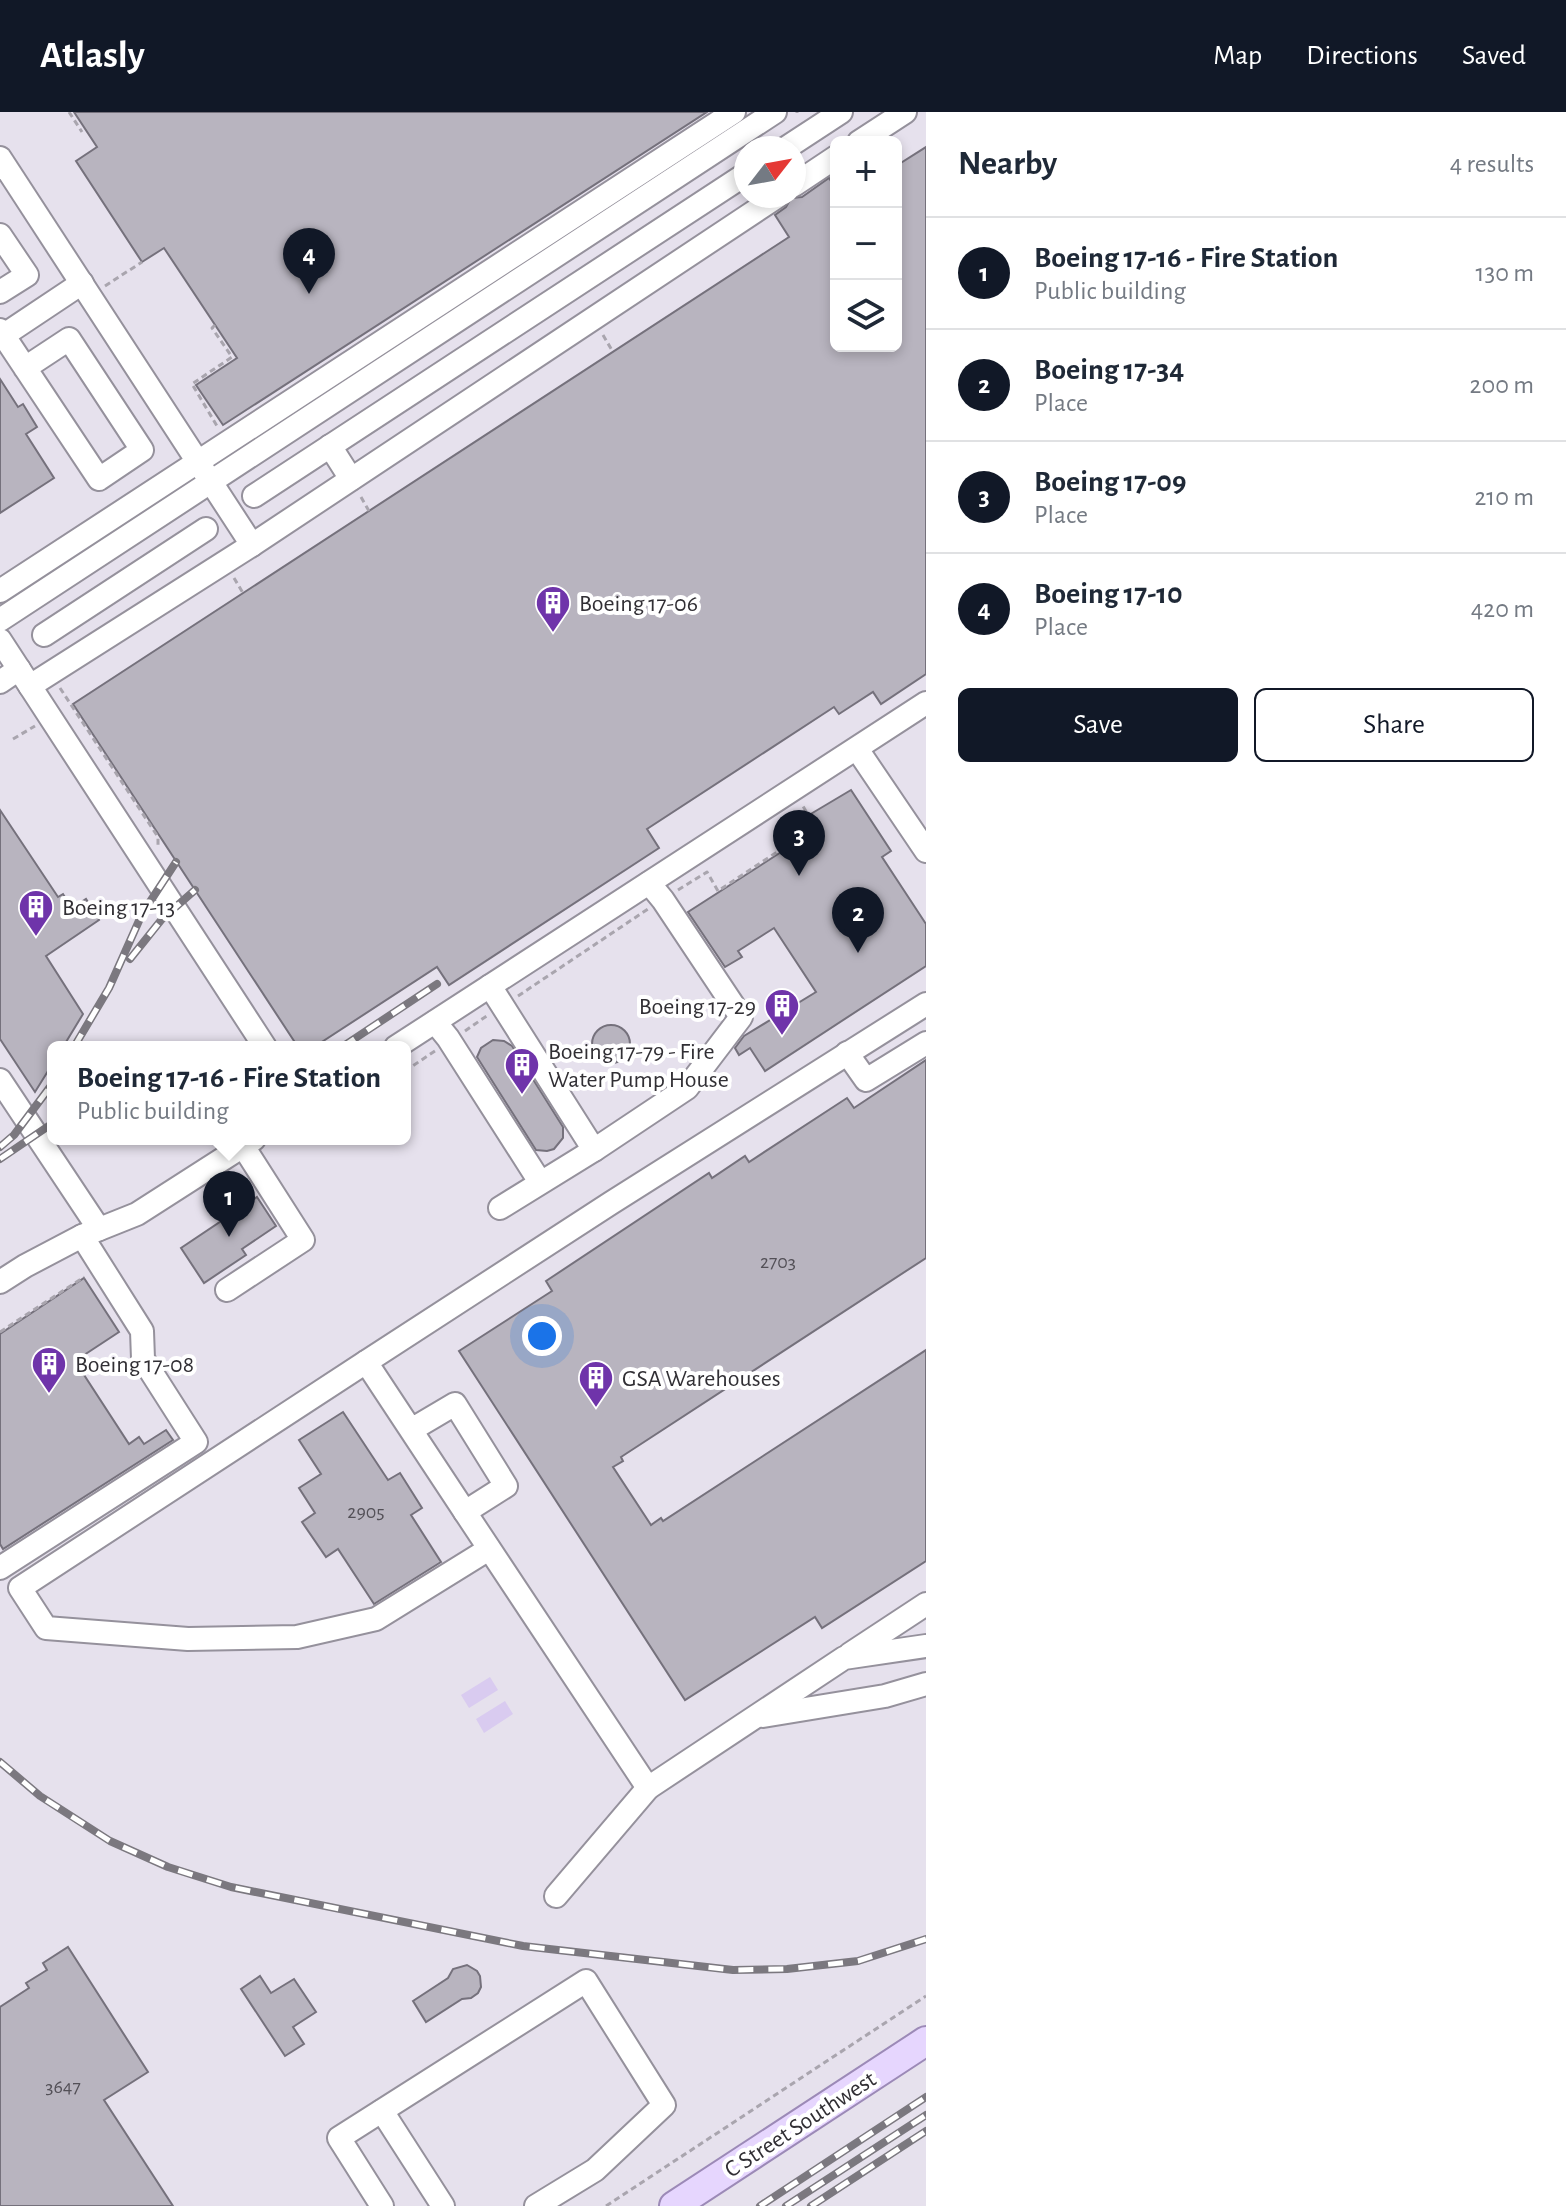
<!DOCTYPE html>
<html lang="en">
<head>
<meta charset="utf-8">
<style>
	body { margin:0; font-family:"Alegreya Sans",sans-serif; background:#f2f2f3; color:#1f2937 }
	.controls { position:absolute; right:24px; top:24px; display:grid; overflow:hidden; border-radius:12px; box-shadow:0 4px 12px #0003 }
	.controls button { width:72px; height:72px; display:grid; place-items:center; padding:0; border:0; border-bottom:2px solid #e0e1e3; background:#fff; color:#1f2937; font:40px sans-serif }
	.compass { position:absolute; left:734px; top:24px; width:72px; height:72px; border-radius:50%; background:#fff; box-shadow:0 4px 12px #0003; rotate:59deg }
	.you { position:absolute; left:542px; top:1224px; width:28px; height:28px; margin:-20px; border:6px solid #fff; border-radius:50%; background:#1a73e8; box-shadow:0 0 0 12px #1a73e833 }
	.badge { display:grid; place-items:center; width:52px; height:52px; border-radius:50%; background:#111827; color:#fff; font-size:26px; font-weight:700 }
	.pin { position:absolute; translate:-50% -66px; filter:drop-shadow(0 2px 4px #0008) }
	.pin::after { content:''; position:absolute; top:42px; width:28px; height:24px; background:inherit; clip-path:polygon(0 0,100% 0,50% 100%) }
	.popup { position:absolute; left:47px; top:929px; width:364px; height:104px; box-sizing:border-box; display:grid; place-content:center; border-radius:12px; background:#fff; filter:drop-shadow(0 2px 6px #0005); font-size:26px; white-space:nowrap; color:#747a83 }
	.popup b { font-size:30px; color:#1f2937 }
	.popup::after { content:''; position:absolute; left:50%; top:100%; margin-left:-16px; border:16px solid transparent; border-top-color:#fff }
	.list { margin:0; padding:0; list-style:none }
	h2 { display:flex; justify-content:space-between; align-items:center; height:104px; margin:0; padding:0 32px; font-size:34px }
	h2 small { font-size:26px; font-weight:400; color:#747a83 }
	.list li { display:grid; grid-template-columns:52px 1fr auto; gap:24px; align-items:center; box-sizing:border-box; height:112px; padding:0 32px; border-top:2px solid #e0e1e3 }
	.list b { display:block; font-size:30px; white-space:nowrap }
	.list p { margin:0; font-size:26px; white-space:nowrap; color:#747a83 }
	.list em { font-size:26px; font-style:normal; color:#747a83 }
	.actions { display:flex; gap:16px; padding:24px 32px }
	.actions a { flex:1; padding:18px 0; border:2px solid #111827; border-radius:12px; text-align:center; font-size:28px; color:#111827 }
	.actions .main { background:#111827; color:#fff }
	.icon { flex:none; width:44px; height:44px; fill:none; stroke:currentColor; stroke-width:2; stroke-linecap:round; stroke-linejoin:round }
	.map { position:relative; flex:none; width:926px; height:2094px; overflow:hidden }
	header { display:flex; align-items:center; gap:48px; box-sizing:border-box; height:112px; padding:0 40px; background:#111827; color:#fff }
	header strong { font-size:38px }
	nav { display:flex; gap:44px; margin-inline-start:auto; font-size:28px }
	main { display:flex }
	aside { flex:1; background:#fff }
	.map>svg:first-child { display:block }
	.green { fill:#d9cbf0 }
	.building { fill:#b8b4bf; stroke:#75717c; stroke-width:2 }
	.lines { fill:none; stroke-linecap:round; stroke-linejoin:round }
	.minor-casing { stroke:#95919c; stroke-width:26 }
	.major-casing { stroke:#9c8ab7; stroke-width:32 }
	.path { stroke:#a9a5ae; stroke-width:3; stroke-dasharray:6 4; stroke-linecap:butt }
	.minor { stroke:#fff; stroke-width:22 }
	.major { stroke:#e6d6fe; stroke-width:28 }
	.rail-casing { stroke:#7b787f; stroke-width:8 }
	.rail { stroke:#fff; stroke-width:5; stroke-dasharray:15; stroke-linecap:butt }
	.labels { text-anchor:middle; stroke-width:8; stroke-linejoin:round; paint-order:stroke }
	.number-label { font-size:20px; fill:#535057 }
	.poi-label { font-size:24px; fill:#312f34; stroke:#fff; text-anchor:start }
	.street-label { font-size:24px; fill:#312f34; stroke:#fff }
</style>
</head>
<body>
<header>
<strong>Atlasly</strong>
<nav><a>Map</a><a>Directions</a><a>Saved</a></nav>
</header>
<main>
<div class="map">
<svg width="926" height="2094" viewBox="0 0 926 2094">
	<rect width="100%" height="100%" fill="#e6e1ed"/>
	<!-- green -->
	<g class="green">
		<polygon points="490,1565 498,1578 469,1596 461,1583"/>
		<polygon points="505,1589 513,1602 484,1621 476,1607"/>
	</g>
	<!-- building -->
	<g class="building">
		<polygon points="74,0 707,0 223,313 196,273 237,246 164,136 142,150 76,49 97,35"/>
		<polygon points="926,35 926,562 881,592 873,580 839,602 834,595 647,717 659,736 449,873 437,855 314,935 298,935 73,592 789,125 775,103 786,95 791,86 802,85 829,66 836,77 836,234 896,234 896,54"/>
		<polygon points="0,267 18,295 23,292 37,315 26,322 54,366 0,401"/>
		<polygon points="851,678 891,739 882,745 926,812 926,854 765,959 750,936 739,943 735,936 744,924 816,880 774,816 738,839 742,845 725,855 688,800 817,717 809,703"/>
		<polygon points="0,698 58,785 63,782 72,796 86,787 99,808 46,844 83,902 63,935 53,935 53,951 35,980 0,927"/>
		<circle cx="611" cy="932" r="19"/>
		<polygon points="493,928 504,929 512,934 563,1015 563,1026 554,1037 547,1039 536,1038 477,945 481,936"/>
		<polygon points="926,948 926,1146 621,1345 623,1349 613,1355 651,1413 661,1406 663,1409 926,1238 926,1449 822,1516 815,1505 685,1588 459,1239 552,1179 546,1169 709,1061 712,1066 745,1044 749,1050 847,986 854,996"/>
		<polygon points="257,1085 276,1114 242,1137 246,1143 204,1171 181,1136"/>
		<polygon points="84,1166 119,1220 75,1249 129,1332 139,1325 144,1332 166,1318 173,1328 3,1437 0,1432 0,1222"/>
		<polygon points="343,1300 388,1368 400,1361 422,1396 411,1403 441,1450 374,1492 338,1437 326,1445 302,1410 315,1401 299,1376 321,1362 299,1328"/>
		<polygon points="68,1835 148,1960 104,1988 173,2094 0,2094 0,1895 29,1876 26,1871 47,1858 43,1851"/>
		<polygon points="467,1853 477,1859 480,1864 481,1875 478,1881 471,1886 462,1887 426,1910 413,1889 448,1866 453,1857"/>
		<polygon points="260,1864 271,1881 294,1867 316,1900 293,1915 304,1932 285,1944 241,1877"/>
	</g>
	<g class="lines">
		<defs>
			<g id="minor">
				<polyline points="859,30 905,0"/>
				<polyline points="786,36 841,0"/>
				<polyline points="0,46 252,433"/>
				<polyline points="794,73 836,45"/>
				<polyline points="0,123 27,163 0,180"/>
				<polyline points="0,218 99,367 142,338 69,227 25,256"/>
				<polyline points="4,223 82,171"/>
				<polyline points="330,334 351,367"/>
				<polyline points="254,384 746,62"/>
				<polyline points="0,479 734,0"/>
				<polyline points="0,508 775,0"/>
				<polyline points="44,523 206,417"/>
				<polyline points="0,528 265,935"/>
				<polyline points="0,570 19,557"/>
				<polyline points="30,574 252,433 778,84"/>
				<polyline points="857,637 926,739"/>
				<polyline points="490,874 594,1038 687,976 741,905 663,788 649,771"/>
				<polyline points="435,910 448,926 540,1070"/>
				<polyline points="396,935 926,591"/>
				<polyline points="847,941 866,968 926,931"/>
				<polyline points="0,968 99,1117"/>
				<polyline points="500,1096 594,1038"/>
				<polyline points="0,1170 25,1154 82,1124 137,1102 254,1027"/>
				<polyline points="227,1178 303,1128 243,1034"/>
				<polyline points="366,1250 20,1476 46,1516 188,1527 297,1525 376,1507 489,1437"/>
				<polyline points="411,1318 455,1292 506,1374 465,1400 366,1250 611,1091 926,892"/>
				<polyline points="465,1400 648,1676 844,1546 926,1534"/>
				<polyline points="0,1456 196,1330 143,1247 142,1219 82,1124"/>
				<polyline points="850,1542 926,1492"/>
				<polyline points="763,1604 885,1584 926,1572"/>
				<polyline points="556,1784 648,1676"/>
				<polyline points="382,1999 443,2094"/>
				<polyline points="382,2094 339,2026 586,1869 664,1993 595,2058 536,2094"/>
			</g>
			<polyline id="major" points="674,2094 926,1929"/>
		</defs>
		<!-- minor casing -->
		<use href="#minor" class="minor-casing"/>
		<!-- major casing -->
		<use href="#major" class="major-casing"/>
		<!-- path -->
		<g class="path">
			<polyline points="69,0 82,20"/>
			<polyline points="797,0 797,1"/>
			<polyline points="105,174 142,150"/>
			<polyline points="215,213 212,216 232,245 192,272 217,314"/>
			<polyline points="603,223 613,240"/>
			<polyline points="361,385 369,399"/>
			<polyline points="234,466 243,481"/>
			<polyline points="60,576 158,725 158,735"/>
			<polyline points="13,627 35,614"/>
			<polyline points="678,778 707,760 718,779 815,715 803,694"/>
			<polyline points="518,884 648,797"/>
			<polyline points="465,919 488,903"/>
			<polyline points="405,959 435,939"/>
			<polyline points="0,1220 84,1165"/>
			<polyline points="606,2094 926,1884"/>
		</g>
		<!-- minor -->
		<use href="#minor" class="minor"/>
		<!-- major -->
		<use href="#major" class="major"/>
		<defs>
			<g id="rail">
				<polyline points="130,847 162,807 195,778"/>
				<polyline points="74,935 109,876 142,802 176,750"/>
				<polyline points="342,935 437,872"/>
				<polyline points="0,1035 14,1023 53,971"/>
				<polyline points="0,1047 53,1011"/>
				<polyline points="0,1650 40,1684 110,1729 168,1755 231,1775 523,1834 733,1858 787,1857 858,1849 926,1827"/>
				<polyline points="760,2094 926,1985"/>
				<polyline points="786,2094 926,2003"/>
				<polyline points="811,2094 926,2019"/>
			</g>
		</defs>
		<!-- rail casing -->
		<use href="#rail" class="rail-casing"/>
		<!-- rail -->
		<use href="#rail" class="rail"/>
	</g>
	<!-- icons -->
	<defs>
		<symbol id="building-pin" viewBox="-11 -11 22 30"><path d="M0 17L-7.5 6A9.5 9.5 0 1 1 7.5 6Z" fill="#6f34aa" stroke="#fff"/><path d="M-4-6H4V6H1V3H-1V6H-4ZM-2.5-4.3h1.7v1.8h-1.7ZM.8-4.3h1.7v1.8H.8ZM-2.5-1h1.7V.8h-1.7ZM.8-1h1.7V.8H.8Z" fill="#fff"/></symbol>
	</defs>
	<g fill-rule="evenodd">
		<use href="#building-pin" x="533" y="471" width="40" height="54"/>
		<use href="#building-pin" x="16" y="775" width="40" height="54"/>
		<use href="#building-pin" x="762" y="874" width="40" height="54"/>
		<use href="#building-pin" x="502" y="933" width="40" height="54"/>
		<use href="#building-pin" x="29" y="1232" width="40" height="54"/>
		<use href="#building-pin" x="576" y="1246" width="40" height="54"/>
	</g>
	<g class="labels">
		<!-- number labels -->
		<g class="number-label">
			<text x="778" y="1156">2703</text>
			<text x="366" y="1406">2905</text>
			<text x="63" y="1981">3647</text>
		</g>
		<!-- poi labels -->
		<g class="poi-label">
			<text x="579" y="499">Boeing 17-06</text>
			<text x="62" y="803">Boeing 17-13</text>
			<text x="756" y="902" text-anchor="end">Boeing 17-29</text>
			<text x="548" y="947">Boeing 17-79 - Fire<tspan x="548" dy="28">Water Pump House</tspan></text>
			<text x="75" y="1260">Boeing 17-08</text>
			<text x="622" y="1274">GSA Warehouses</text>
		</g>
		<!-- street labels -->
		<g class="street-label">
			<text transform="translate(800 2012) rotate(-33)" y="8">C Street Southwest</text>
		</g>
	</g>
</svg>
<div class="controls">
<button>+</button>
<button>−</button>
<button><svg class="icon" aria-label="layers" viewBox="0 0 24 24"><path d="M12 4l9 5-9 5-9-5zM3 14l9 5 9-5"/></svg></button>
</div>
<svg class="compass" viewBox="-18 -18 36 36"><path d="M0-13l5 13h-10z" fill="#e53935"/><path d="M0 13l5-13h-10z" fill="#747a83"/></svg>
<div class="you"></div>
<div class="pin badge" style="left:229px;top:1125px">1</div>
<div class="popup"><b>Boeing 17-16 - Fire Station</b>Public building</div>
<div class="pin badge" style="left:858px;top:841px">2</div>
<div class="pin badge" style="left:799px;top:764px">3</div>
<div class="pin badge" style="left:309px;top:182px">4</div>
</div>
<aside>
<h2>Nearby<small>4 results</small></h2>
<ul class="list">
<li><span class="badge">1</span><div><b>Boeing 17-16 - Fire Station</b><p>Public building</p></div><em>130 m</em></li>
<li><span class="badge">2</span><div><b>Boeing 17-34</b><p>Place</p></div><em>200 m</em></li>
<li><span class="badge">3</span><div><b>Boeing 17-09</b><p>Place</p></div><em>210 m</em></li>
<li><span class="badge">4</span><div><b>Boeing 17-10</b><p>Place</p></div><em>420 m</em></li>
</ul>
<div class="actions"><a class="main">Save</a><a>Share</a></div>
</aside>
</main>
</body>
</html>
